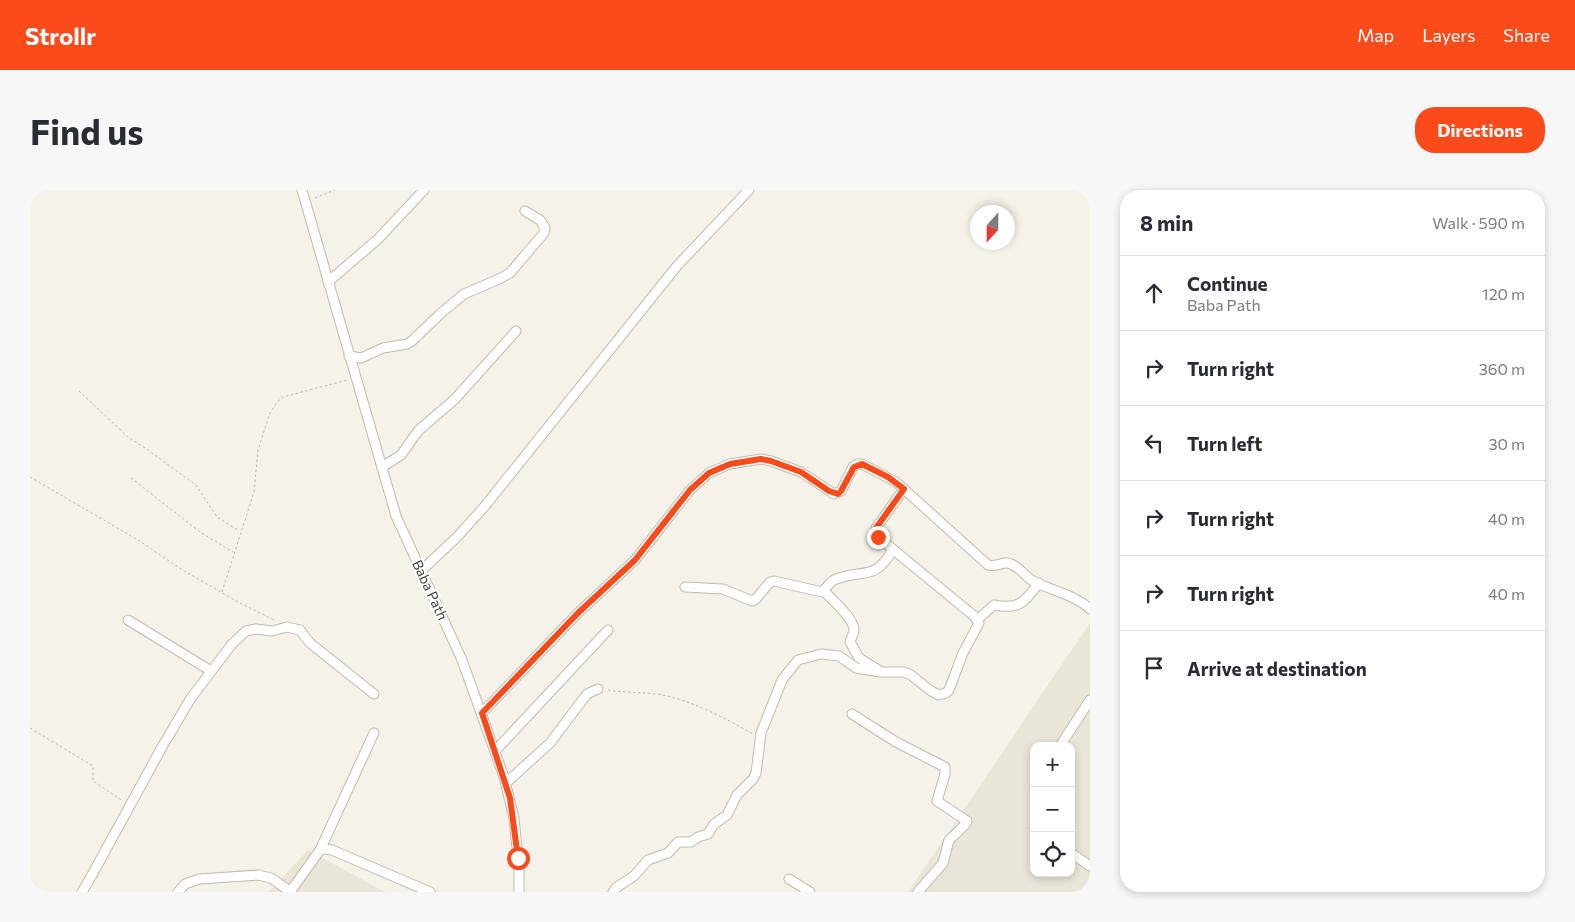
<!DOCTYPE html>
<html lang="en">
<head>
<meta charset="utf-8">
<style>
	body { margin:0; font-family:Commissioner,sans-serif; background:#f7f7f7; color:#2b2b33 }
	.controls { position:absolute; right:15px; bottom:15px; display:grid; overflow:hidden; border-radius:10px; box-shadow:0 2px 8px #0003 }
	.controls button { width:45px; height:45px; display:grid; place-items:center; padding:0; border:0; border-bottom:1px solid #e1e1e2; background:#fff; color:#2b2b33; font:25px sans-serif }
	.compass { position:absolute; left:940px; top:15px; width:45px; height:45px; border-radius:50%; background:#fff; box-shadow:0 2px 8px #0003; rotate:201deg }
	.stop { position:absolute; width:15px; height:15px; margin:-11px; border:4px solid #fc4b1a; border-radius:50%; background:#fff }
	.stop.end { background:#fc4b1a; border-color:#fff; box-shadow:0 1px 5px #0008 }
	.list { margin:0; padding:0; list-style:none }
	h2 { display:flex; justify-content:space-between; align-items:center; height:65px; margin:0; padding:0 20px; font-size:21px }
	h2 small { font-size:16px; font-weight:400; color:#7c7c81 }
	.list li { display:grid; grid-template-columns:32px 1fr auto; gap:15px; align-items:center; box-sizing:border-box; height:75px; padding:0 20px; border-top:1px solid #e1e1e2 }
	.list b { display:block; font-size:19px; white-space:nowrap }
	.list p { margin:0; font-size:16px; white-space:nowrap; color:#7c7c81 }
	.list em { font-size:16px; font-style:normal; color:#7c7c81 }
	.icon { flex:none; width:28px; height:28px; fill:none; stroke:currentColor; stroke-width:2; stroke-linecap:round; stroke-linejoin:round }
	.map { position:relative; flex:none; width:1060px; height:702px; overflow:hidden; border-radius:20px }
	header { display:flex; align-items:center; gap:30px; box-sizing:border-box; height:70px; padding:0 25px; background:#fc4b1a; color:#fff }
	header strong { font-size:24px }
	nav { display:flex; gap:28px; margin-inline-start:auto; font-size:18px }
	.intro { display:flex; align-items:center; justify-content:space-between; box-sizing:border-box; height:120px; padding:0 30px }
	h1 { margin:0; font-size:35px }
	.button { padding:12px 22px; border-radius:20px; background:#fc4b1a; color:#fff; font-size:18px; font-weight:700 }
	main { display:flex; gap:30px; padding:0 30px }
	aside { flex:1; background:#fff; border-radius:20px; box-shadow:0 2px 8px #0003 }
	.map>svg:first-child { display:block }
	.residential { fill:#e9e5d8; fill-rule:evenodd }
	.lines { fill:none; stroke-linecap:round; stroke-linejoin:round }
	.minor-casing { stroke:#c1bbac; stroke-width:11 }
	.path { stroke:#c3b89d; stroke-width:1; stroke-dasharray:2.5 2.5; stroke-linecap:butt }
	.minor { stroke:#fff; stroke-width:9 }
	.route { stroke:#fc4b1a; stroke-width:6 }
	.labels { text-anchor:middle; stroke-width:4.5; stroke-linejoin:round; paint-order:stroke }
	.street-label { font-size:14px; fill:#494338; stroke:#fff }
</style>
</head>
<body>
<header>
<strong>Strollr</strong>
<nav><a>Map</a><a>Layers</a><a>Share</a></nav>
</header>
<div class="intro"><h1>Find us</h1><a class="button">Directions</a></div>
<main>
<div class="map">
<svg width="1060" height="702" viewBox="0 0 1060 702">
	<rect width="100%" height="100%" fill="#f5f2ea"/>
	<!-- residential -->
	<g class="residential">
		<path d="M1060,433V702H878ZM1004,556H1041V683H1004Z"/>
		<polygon points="278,660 355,702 239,702"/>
	</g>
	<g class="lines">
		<defs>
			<g id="minor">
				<polyline points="272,0 366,326 432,470 474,587 484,628 489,679 489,702"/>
				<polyline points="298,92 348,49 394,0"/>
				<polyline points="319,166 331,168 353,158 377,154 382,151 410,124 434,104 469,89 480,83 514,43 515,38 510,30 495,21"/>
				<polyline points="352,277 371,265 388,241 425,209 486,141"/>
				<polyline points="391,381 427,347 455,316 647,76 719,0"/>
				<path d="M655,397L693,399L722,411L726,409L740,392L744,391L792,402C797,398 800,391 806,389C835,378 843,392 863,360"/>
				<path d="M794,401C802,410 824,428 824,440C824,444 821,448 820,452L829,468L850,481"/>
				<polyline points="98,430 181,481"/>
				<path d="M947,430L964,415C990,420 994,412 1009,393"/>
				<path d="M452,523L548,423L605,370L660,300L679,283L700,274L731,269L741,271L771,282L804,304L811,301L823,277L827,274H832L866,292L958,375C967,378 973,370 981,374C989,377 995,386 1003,391C1020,400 1047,406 1060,419"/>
				<polyline points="822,524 866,552 915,577 915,584 907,611 937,631 933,637 919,650 913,673 888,702"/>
				<polyline points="1030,556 1060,510"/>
				<polyline points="465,561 578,440"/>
				<polyline points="476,593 520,553 557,504 568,499"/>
				<polyline points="290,660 344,543"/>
				<polyline points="1041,663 1060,676"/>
				<polyline points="759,689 780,702"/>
				<polyline points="52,702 62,685 132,557 161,508 202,454 216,441 226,439 242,441 257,437 270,440 280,453 344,504"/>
				<polyline points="148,702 155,694 169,689 228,685 241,688 261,702"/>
				<polyline points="260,702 290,660 295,659 302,660 400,702"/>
				<polyline points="583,702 587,697 604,686 618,670 638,663 648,652 661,652 668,647 678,644 684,634 697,625 707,605 723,589 726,583 731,543 752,490 768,470 791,464 809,466 826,478 850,482 874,482 881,485 901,501 909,505 916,503 919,500 933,463 949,433 944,426 848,347 845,343 846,338 874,299"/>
			</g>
		</defs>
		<!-- minor casing -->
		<use href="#minor" class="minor-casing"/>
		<!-- path -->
		<g class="path">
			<polyline points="285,8 305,0"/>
			<polyline points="49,201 98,247 118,260 166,295 187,327 209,341"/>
			<polyline points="0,287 108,350 151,379 208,412 246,431"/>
			<polyline points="101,288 170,342 203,362"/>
			<polyline points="192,402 224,302 228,260 240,223 247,212 253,207 317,190"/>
			<path d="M578,500C596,503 615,502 633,505C665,512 695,528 723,544"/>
			<polyline points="0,538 63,576 63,591 93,611"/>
		</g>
		<!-- minor -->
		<use href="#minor" class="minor"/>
	</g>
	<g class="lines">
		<!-- route -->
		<polyline class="route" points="488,668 480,608 452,523 548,423 605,370 660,300 679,283 700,274 731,269 741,271 771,282 799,301 808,304 811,301 824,277 832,274 858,287 874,299 846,338 845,343 848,347"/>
	</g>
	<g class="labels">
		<!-- street labels -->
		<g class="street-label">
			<text transform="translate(400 400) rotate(65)" y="5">Baba Path</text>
		</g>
	</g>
</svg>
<div class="controls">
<button>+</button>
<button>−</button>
<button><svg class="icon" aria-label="locate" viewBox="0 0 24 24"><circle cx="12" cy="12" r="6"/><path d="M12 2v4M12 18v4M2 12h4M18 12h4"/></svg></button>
</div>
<svg class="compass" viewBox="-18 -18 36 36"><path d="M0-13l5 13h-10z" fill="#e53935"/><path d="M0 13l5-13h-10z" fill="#7c7c81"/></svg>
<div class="stop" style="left:488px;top:668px"></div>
<div class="stop end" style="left:848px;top:347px"></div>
</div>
<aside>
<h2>8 min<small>Walk · 590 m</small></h2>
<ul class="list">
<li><svg class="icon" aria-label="ahead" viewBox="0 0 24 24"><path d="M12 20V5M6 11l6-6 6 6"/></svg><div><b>Continue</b><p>Baba Path</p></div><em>120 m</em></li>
<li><svg class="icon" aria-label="right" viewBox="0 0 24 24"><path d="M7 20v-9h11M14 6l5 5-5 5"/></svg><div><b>Turn right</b></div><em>360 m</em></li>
<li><svg class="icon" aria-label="left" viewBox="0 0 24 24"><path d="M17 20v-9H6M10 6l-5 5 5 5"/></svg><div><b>Turn left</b></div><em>30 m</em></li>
<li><svg class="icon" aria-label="right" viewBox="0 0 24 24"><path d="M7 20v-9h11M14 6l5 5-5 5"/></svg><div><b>Turn right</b></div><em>40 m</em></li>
<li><svg class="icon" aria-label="right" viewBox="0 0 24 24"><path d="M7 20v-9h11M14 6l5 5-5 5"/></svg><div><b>Turn right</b></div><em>40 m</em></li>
<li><svg class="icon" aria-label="arrive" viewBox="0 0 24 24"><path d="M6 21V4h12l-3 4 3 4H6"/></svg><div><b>Arrive at destination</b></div></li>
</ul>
</aside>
</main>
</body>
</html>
